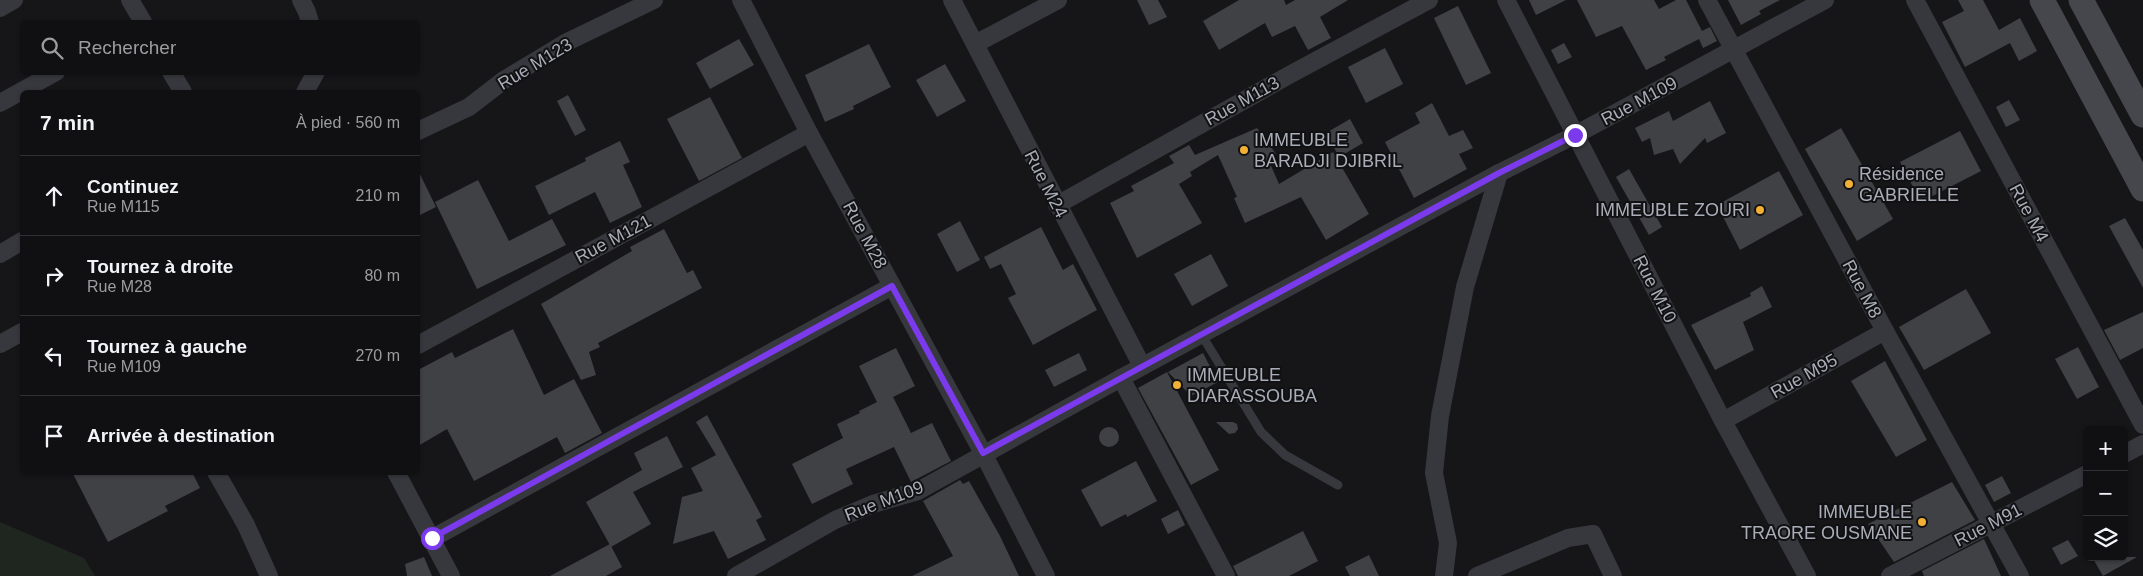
<!DOCTYPE html>
<html lang="fr">
<head>
<meta charset="utf-8">
<style>
	body { margin:0; font-family:Helvetica,sans-serif; background:#1e1e20; color:#f1f3f6 }
	.controls { position:absolute; right:15px; bottom:15px; display:grid; overflow:hidden; border-radius:8px; box-shadow:0 1px 4px #0004 }
	.controls button { width:45px; height:45px; display:grid; place-items:center; padding:0; border:0; border-bottom:1px solid #303032; background:#101012; color:#f1f3f6; font:25px sans-serif }
	.stop { position:absolute; width:15px; height:15px; margin:-11px; border:4px solid #7c3aed; border-radius:50%; background:#fff }
	.stop.end { background:#7c3aed; border-color:#fff; box-shadow:0 1px 5px #0008 }
	.list { margin:0; padding:0; list-style:none }
	h2 { display:flex; justify-content:space-between; align-items:center; height:65px; margin:0; padding:0 20px; font-size:21px }
	h2 small { font-size:16px; font-weight:400; color:#9c9d9f }
	.list li { display:grid; grid-template-columns:32px 1fr auto; gap:15px; align-items:center; box-sizing:border-box; height:80px; padding:0 20px; border-top:1px solid #303032 }
	.list b { display:block; font-size:19px; white-space:nowrap }
	.list p { margin:0; font-size:16px; white-space:nowrap; color:#9c9d9f }
	.list em { font-size:16px; font-style:normal; color:#9c9d9f }
	.icon { flex:none; width:28px; height:28px; fill:none; stroke:currentColor; stroke-width:2; stroke-linecap:round; stroke-linejoin:round }
	.map { position:relative; flex:none; width:2143px; height:576px; overflow:hidden }
	.search { position:absolute; background:#101012; box-shadow:0 1px 4px #0004; left:20px; top:20px; width:400px; height:55px; display:flex; align-items:center; gap:12px; box-sizing:border-box; padding:0 18px; border-radius:8px; color:#9c9d9f; font-size:19px }
	.panel { position:absolute; background:#101012; box-shadow:0 1px 4px #0004; left:20px; top:90px; width:400px; height:385px; border-radius:8px }
	.map>svg:first-child { display:block }
	.green { fill:#1e261f }
	.building { fill:#404145 }
	.lines { fill:none; stroke-linecap:round; stroke-linejoin:round }
	.lane { stroke:#37383d; stroke-width:9 }
	.street { stroke:#37383d; stroke-width:18 }
	.secondary { stroke:#45474d; stroke-width:25 }
	.route { stroke:#7c3aed; stroke-width:6 }
	.poi-dot { fill:#f2b134; stroke:#111113; stroke-width:2 }
	.labels { text-anchor:middle; stroke-width:4; stroke-linejoin:round; paint-order:stroke }
	.street-label { font-size:18px; fill:#a8adb8; stroke:#111113 }
	.poi-label { font-size:18px; fill:#a8adb8; stroke:#111113; text-anchor:start }
</style>
</head>
<body>
<div class="map">
<svg width="2143" height="576" viewBox="0 0 2143 576">
	<rect width="100%" height="100%" fill="#161618"/>
	<!-- green -->
	<polygon class="green" points="0,522 84,558 95,576 0,576"/>
	<!-- building -->
	<g class="building">
		<polygon points="1137,0 1158,0 1167,17 1149,25"/>
		<polygon points="1239,0 1284,0 1286,5 1295,0 1348,0 1320,17 1331,38 1308,50 1295,26 1272,37 1265,23 1219,50 1203,21"/>
		<polygon points="1529,0 1566,0 1536,15"/>
		<polygon points="1577,0 1654,0 1659,9 1676,0 1686,0 1702,31 1710,27 1717,41 1703,48 1699,39 1664,57 1666,60 1646,70 1622,26 1596,37"/>
		<polygon points="1728,0 1780,0 1759,11 1761,14 1741,25"/>
		<polygon points="1958,0 1983,0 1999,30 2020,18 2037,51 2019,61 2010,43 1965,67 1942,22 1964,11"/>
		<polygon points="1458,6 1491,73 1466,85 1434,18"/>
		<polygon points="739,39 754,65 710,89 696,63"/>
		<polygon points="1564,43 1572,57 1558,64 1551,50"/>
		<polygon points="869,44 891,87 853,106 854,109 825,122 805,75"/>
		<polygon points="1385,48 1403,84 1366,103 1348,67"/>
		<polygon points="945,64 966,101 937,117 916,80"/>
		<polygon points="568,95 586,130 575,136 557,101"/>
		<polygon points="710,97 742,158 699,181 667,119"/>
		<polygon points="2009,100 2020,120 2006,127 1996,107"/>
		<polygon points="1710,101 1726,133 1707,143 1705,138 1680,164 1673,149 1654,155 1650,138 1642,142 1635,128 1669,111 1673,121"/>
		<polygon points="1432,103 1449,136 1463,130 1473,148 1459,154 1467,169 1414,198 1385,142 1420,123 1415,113"/>
		<polygon points="1350,119 1363,143 1339,157 1326,133"/>
		<polygon points="1257,128 1276,154 1268,159 1279,184 1333,152 1369,214 1326,240 1301,197 1245,223 1234,198 1237,197 1218,155 1190,172 1192,176 1179,184 1202,223 1137,258 1110,203 1134,191 1131,186 1174,163 1169,156 1189,145 1195,155"/>
		<polygon points="1841,128 1893,219 1857,241 1805,149"/>
		<polygon points="1960,131 1981,171 1921,202 1900,162"/>
		<polygon points="620,141 630,162 623,165 642,207 610,223 595,192 549,215 535,186 586,161 585,158"/>
		<polygon points="1629,169 1662,227 1649,235 1616,177"/>
		<polygon points="418,170 436,207 418,216"/>
		<polygon points="1779,171 1803,215 1740,250 1717,205"/>
		<polygon points="478,180 509,241 552,219 566,245 477,289 435,202"/>
		<polygon points="2125,218 2143,250 2143,288 2109,226"/>
		<polygon points="960,221 980,260 957,272 937,234"/>
		<polygon points="1041,227 1063,270 1073,264 1097,310 1033,345 1008,298 1016,294 1001,264 990,269 984,257"/>
		<polygon points="664,229 687,273 693,270 702,288 598,343 600,347 589,352 596,375 581,380 541,304 632,251 630,247"/>
		<polygon points="1211,254 1228,286 1192,306 1174,274"/>
		<polygon points="1762,286 1772,307 1743,322 1754,350 1715,370 1691,325 1751,296 1750,293"/>
		<polygon points="1966,289 1991,333 1924,370 1899,327"/>
		<polygon points="2143,312 2143,348 2120,360 2104,330"/>
		<polygon points="513,329 544,395 574,379 602,433 565,453 557,437 474,481 447,429 418,446 418,370 452,352 455,358"/>
		<polygon points="2078,347 2099,387 2077,399 2055,359"/>
		<polygon points="896,348 915,386 893,397 911,433 932,423 951,461 911,482 894,447 846,469 853,484 812,504 792,464 843,438 837,424 860,413 859,411 877,402 859,366"/>
		<polygon points="1079,353 1087,370 1054,387 1045,370"/>
		<polygon points="1203,353 1218,382 1191,396 1168,372"/>
		<polygon points="1885,361 1927,440 1896,457 1851,381"/>
		<polygon points="1167,372 1219,470 1191,485 1138,388"/>
		<polygon points="707,415 762,517 756,520 766,540 728,559 714,531 673,544 682,497 703,491 691,468 716,455 696,422"/>
		<polygon points="1216,422 1233,422 1237,424 1238,429 1235,433 1229,434"/>
		<circle cx="1109" cy="437" r="10"/>
		<polygon points="667,436 683,467 633,492 651,524 611,547 586,502 642,470 634,453"/>
		<polygon points="1136,461 1157,501 1127,517 1126,514 1101,527 1081,490"/>
		<polygon points="72,472 192,472 200,488 165,506 168,511 108,542"/>
		<polygon points="2002,476 2011,493 1994,502 1985,485"/>
		<polygon points="960,480 963,484 969,481 1000,536 1019,576 912,576 953,556 923,501"/>
		<polygon points="1952,482 1975,520 1894,562 1868,524"/>
		<polygon points="1178,510 1185,525 1168,534 1161,519"/>
		<polygon points="1303,531 1318,561 1289,576 1238,576 1233,566"/>
		<polygon points="1984,539 2001,576 1924,576 1922,571"/>
		<polygon points="2068,540 2078,556 2061,565 2052,548"/>
		<polygon points="610,544 622,567 606,576 550,576"/>
		<polygon points="1369,555 1379,576 1350,576 1345,567"/>
		<polygon points="424,557 432,576 407,576 405,564"/>
		<polygon points="2092,557 2137,557 2103,576"/>
	</g>
	<g class="lines">
		<!-- lane -->
		<polyline class="lane" points="1201,334 1261,432 1285,455 1338,485"/>
		<!-- street -->
		<g class="street">
			<polyline points="130,0 143,22"/>
			<polyline points="301,0 307,12 310,22"/>
			<polyline points="741,0 809,133 983,453 1046,576"/>
			<polyline points="952,0 1142,366"/>
			<polyline points="1506,0 1723,421 1807,576"/>
			<polyline points="1707,0 1885,331 2020,576"/>
			<polyline points="1915,0 2143,425"/>
			<polyline points="0,8 14,0"/>
			<polyline points="975,44 1058,0"/>
			<polyline points="171,72 183,92"/>
			<polyline points="305,92 316,72"/>
			<polyline points="0,103 56,72"/>
			<polyline points="418,131 469,107 504,80 567,42 654,0"/>
			<polyline points="1057,205 1291,74 1429,0"/>
			<polyline points="0,254 22,241"/>
			<polyline points="0,344 22,332"/>
			<polyline points="418,345 809,133"/>
			<polyline points="1121,378 1226,576"/>
			<polyline points="1723,421 1885,331"/>
			<polyline points="2124,454 2143,444"/>
			<polyline points="216,472 246,525 269,576"/>
			<polyline points="396,472 451,576"/>
			<polyline points="431,539 892,286"/>
			<polyline points="736,576 835,520 873,504 918,491 1121,378 1499,173 1575,135 1825,0"/>
			<polyline points="1444,576 1448,543 1434,473 1440,416 1465,287 1499,173"/>
			<polyline points="1477,576 1568,538 1593,534 1613,576"/>
			<polyline points="1890,576 2087,474"/>
		</g>
		<!-- secondary -->
		<g class="secondary">
			<polyline points="2042,0 2143,189"/>
			<polyline points="2081,0 2143,115"/>
		</g>
	</g>
	<g class="lines">
		<!-- route -->
		<polyline class="route" points="432,538 892,286 983,453 1499,173 1575,135"/>
	</g>
	<!-- markers -->
	<g class="poi-dot">
		<circle cx="1244" cy="150" r="5"/>
		<circle cx="1849" cy="184" r="5"/>
		<circle cx="1760" cy="210" r="5"/>
		<circle cx="1177" cy="385" r="5"/>
		<circle cx="1922" cy="522" r="5"/>
	</g>
	<g class="labels">
		<!-- street labels -->
		<g class="street-label">
			<text transform="translate(535 64) rotate(-31)" y="6">Rue M123</text>
			<text transform="translate(1242 101) rotate(-29)" y="6">Rue M113</text>
			<text transform="translate(1639 101) rotate(-28)" y="6">Rue M109</text>
			<text transform="translate(1046 184) rotate(63)" y="6">Rue M24</text>
			<text transform="translate(2029 213) rotate(62)" y="6">Rue M4</text>
			<text transform="translate(865 235) rotate(62)" y="6">Rue M28</text>
			<text transform="translate(613 239) rotate(-28)" y="6">Rue M121</text>
			<text transform="translate(1655 289) rotate(63)" y="6">Rue M10</text>
			<text transform="translate(1862 289) rotate(62)" y="6">Rue M8</text>
			<text transform="translate(1804 376) rotate(-29)" y="6">Rue M95</text>
			<text transform="translate(884 501) rotate(-21)" y="6">Rue M109</text>
			<text transform="translate(1988 525) rotate(-27)" y="6">Rue M91</text>
		</g>
		<!-- poi labels -->
		<g class="poi-label">
			<text x="1254" y="146">IMMEUBLE<tspan x="1254" dy="21">BARADJI DJIBRIL</tspan></text>
			<text x="1859" y="180">Résidence<tspan x="1859" dy="21">GABRIELLE</tspan></text>
			<text x="1750" y="216" text-anchor="end">IMMEUBLE ZOURI</text>
			<text x="1187" y="381">IMMEUBLE<tspan x="1187" dy="21">DIARASSOUBA</tspan></text>
			<text x="1912" y="518" text-anchor="end">IMMEUBLE<tspan x="1912" dy="21">TRAORE OUSMANE</tspan></text>
		</g>
	</g>
</svg>
<div class="controls">
<button>+</button>
<button>−</button>
<button><svg class="icon" aria-label="layers" viewBox="0 0 24 24"><path d="M12 4l9 5-9 5-9-5zM3 14l9 5 9-5"/></svg></button>
</div>
<div class="stop" style="left:432px;top:538px"></div>
<div class="stop end" style="left:1575px;top:135px"></div>
<div class="search"><svg class="icon" aria-label="search" viewBox="0 0 24 24"><circle cx="10" cy="10" r="6"/><path d="M15 15l6 6"/></svg>Rechercher</div>
<section class="panel">
<h2>7 min<small>À pied · 560 m</small></h2>
<ul class="list">
<li><svg class="icon" aria-label="ahead" viewBox="0 0 24 24"><path d="M12 20V5M6 11l6-6 6 6"/></svg><div><b>Continuez</b><p>Rue M115</p></div><em>210 m</em></li>
<li><svg class="icon" aria-label="right" viewBox="0 0 24 24"><path d="M7 20v-9h11M14 6l5 5-5 5"/></svg><div><b>Tournez à droite</b><p>Rue M28</p></div><em>80 m</em></li>
<li><svg class="icon" aria-label="left" viewBox="0 0 24 24"><path d="M17 20v-9H6M10 6l-5 5 5 5"/></svg><div><b>Tournez à gauche</b><p>Rue M109</p></div><em>270 m</em></li>
<li><svg class="icon" aria-label="arrive" viewBox="0 0 24 24"><path d="M6 21V4h12l-3 4 3 4H6"/></svg><div><b>Arrivée à destination</b></div></li>
</ul>
</section>
</div>
</body>
</html>
